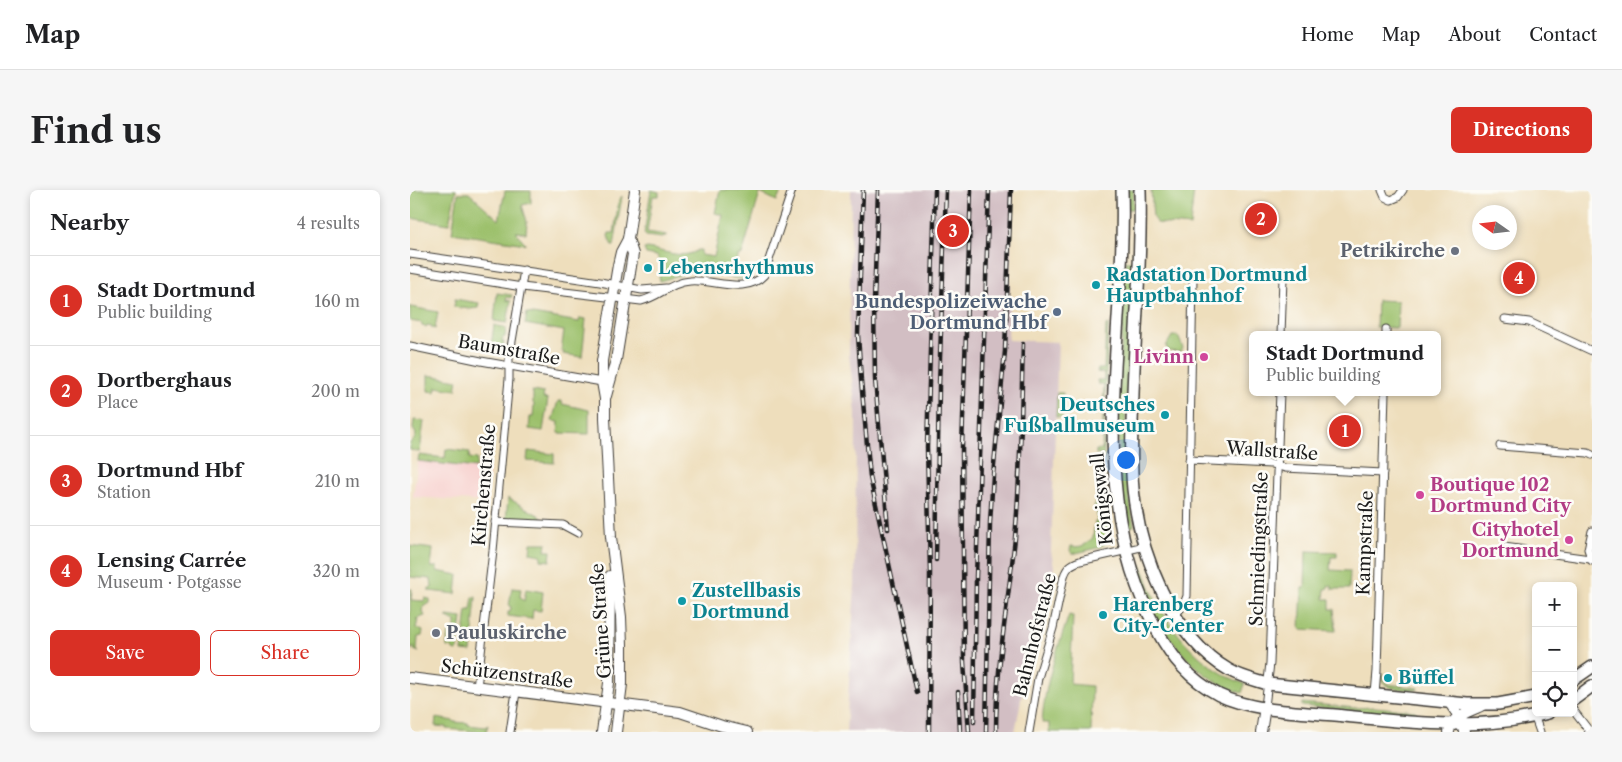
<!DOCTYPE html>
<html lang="en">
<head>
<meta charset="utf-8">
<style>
	body { margin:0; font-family:"Libre Caslon Text",serif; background:#f6f6f6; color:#202124 }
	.controls { position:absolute; right:15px; bottom:15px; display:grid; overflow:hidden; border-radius:8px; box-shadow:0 2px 8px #0003 }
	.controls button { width:45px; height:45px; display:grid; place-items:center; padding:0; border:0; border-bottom:1px solid #e0e0e0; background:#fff; color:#202124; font:25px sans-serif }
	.compass { position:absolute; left:1062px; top:15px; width:45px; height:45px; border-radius:50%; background:#fff; box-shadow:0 2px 8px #0003; rotate:284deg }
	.you { position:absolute; left:715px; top:269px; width:18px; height:18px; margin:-12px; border:4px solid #fff; border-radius:50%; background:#1a73e8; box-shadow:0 0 0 8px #1a73e833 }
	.badge { display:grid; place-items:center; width:32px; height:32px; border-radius:50%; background:#d93025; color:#fff; font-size:16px; font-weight:700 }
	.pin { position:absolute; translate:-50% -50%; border:2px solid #fff; box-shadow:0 1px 5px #0006 }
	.popup { position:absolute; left:839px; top:141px; width:192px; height:65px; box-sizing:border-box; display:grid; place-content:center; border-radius:8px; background:#fff; filter:drop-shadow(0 1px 4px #0005); font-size:16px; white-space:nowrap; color:#757577 }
	.popup b { font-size:19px; color:#202124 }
	.popup::after { content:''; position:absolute; left:50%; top:100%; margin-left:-10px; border:10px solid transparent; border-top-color:#fff }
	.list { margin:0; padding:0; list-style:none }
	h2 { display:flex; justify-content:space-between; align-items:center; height:65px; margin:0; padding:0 20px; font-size:21px }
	h2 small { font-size:16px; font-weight:400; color:#757577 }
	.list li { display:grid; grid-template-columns:32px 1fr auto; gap:15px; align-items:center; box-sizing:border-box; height:90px; padding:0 20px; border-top:1px solid #e0e0e0 }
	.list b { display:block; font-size:19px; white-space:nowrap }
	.list p { margin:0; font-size:16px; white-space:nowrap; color:#757577 }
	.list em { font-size:16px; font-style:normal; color:#757577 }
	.actions { display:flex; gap:10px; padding:15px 20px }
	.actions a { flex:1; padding:11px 0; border:1px solid #d93025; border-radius:8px; text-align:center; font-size:18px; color:#d93025 }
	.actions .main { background:#d93025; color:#fff }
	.icon { flex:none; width:28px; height:28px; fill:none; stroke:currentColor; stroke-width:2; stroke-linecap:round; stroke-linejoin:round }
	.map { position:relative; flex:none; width:1182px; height:542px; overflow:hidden; border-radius:8px }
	header { display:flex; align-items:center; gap:30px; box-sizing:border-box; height:70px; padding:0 25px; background:#fff; border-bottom:1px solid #e0e0e0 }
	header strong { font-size:24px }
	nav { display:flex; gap:28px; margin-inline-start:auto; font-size:18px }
	.intro { display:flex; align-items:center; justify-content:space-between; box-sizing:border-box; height:120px; padding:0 30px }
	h1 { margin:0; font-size:35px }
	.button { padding:12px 22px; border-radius:8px; background:#d93025; color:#fff; font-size:18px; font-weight:700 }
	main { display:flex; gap:30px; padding:0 30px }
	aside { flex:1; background:#fff; border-radius:8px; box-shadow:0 2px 8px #0003 }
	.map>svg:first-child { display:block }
	.built { fill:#f7d0cd }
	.industrial { fill:#d2bec3 }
	.green { fill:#9bc06b; stroke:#5c6e44 }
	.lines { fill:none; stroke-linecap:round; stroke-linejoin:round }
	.street-casing { stroke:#3c3934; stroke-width:9 }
	.secondary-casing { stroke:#3c3934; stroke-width:12 }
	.primary-casing { stroke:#3c3934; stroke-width:14 }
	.street { stroke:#fff; stroke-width:7 }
	.secondary { stroke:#fff; stroke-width:10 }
	.primary { stroke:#fff; stroke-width:11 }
	.rail-casing { stroke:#1c1c1c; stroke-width:4.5 }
	.rail { stroke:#fdfcf7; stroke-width:2.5; stroke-dasharray:8; stroke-linecap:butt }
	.worship-dot { fill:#6b7280; stroke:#fdfcf7; stroke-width:2 }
	.culture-dot { fill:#0f9aa8; stroke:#fdfcf7; stroke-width:2 }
	.service-dot { fill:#5c6f8a; stroke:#fdfcf7; stroke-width:2 }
	.hotel-dot { fill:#d1479c; stroke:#fdfcf7; stroke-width:2 }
	.labels { text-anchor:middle; stroke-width:5; stroke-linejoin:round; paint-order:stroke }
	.worship-label { font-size:18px; font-weight:bold; fill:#5b616d; stroke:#fdfcf7; text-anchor:end }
	.culture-label { font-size:18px; font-weight:bold; fill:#0d838f; stroke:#fdfcf7; text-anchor:start }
	.service-label { font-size:18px; font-weight:bold; fill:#4e5e75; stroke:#fdfcf7; text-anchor:end }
	.street-label { font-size:18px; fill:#1c1c1c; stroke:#fdfcf7 }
	.hotel-label { font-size:18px; font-weight:bold; fill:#b23c85; stroke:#fdfcf7; text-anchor:end }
</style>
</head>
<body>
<header>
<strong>Map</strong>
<nav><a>Home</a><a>Map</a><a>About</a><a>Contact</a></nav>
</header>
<div class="intro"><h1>Find us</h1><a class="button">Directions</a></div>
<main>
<aside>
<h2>Nearby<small>4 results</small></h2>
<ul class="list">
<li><span class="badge">1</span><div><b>Stadt Dortmund</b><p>Public building</p></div><em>160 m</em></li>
<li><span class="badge">2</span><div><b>Dortberghaus</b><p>Place</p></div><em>200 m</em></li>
<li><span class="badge">3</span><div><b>Dortmund Hbf</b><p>Station</p></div><em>210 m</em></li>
<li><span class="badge">4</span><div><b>Lensing Carrée</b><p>Museum · Potgasse</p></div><em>320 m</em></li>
</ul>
<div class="actions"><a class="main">Save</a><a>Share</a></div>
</aside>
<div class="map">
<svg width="1182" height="542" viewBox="0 0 1182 542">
	<rect width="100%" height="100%" fill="#fdfcf7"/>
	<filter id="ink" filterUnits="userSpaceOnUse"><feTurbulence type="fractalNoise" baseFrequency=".02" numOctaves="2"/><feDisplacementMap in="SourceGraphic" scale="10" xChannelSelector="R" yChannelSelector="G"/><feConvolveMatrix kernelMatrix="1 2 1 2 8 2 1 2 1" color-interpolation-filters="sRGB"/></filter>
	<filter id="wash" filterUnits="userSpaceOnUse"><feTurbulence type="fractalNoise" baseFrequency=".0096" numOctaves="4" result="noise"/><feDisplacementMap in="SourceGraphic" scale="20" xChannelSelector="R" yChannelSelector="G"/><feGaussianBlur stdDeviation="1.12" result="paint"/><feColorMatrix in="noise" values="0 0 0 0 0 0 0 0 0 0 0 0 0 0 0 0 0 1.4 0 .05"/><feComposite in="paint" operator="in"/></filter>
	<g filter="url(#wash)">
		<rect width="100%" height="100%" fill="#eedebc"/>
		<!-- built -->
		<polygon class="built" points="8,271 80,279 76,312 3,307"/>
		<!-- industrial -->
		<polygon class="industrial" points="441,0 603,0 598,150 648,152 641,361 644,377 637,416 617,478 605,542 436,542 445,394 446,223 439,165"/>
		<!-- green -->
		<g class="green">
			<polygon points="0,0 46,0 39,34 0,28"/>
			<polygon points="241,0 249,2 249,6 243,6 237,42 257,45 252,48 236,46 234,44"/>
			<path d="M310,0H372L367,11L350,3L332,65L329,64L324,81L337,89L314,87L312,81L301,80L302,87L297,86L296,79L270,78L271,85L250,91L249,87L253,80L247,66L236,64L234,59L237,58C254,61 274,70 288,60H291V65L304,67L313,25L305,23Z"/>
			<polygon points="716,0 724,0 723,19 716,19"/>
			<polygon points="741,0 784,0 780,36 747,33 743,28"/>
			<polygon points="95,1 121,1 121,13 112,15 117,32 116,43 106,42 116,54 42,43 48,3 59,3 89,30"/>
			<polygon points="212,6 204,56 202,56 198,46 199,43 204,43 209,9"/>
			<path d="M716,71H724C719,159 708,249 724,336L714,338L711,318L708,216Z"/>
			<polygon points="87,103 102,105 101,108 97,107 96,110 101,111 97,133 84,131"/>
			<polygon points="45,109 69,113 68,118 60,119 44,117"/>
			<polygon points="967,110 988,111 987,138 966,137"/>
			<polygon points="0,116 1,117 28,122 25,139 22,138 22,136 17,135 16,137 12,136 12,133 0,131"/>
			<polygon points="117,123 169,132 170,128 176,129 172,167 153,164 154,161 151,161 154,141 115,134"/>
			<path d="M698,134C696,195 691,257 696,317H684L686,312L691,311V274H685V271H691V264H686V260H692L694,194H688L687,190H694V183L687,182L688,179H694L696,135Z"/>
			<polygon points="84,135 96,138 95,147 93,147 92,152 94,152 92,165 80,163"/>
			<polygon points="762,146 768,146 773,158 771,162 758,161 756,156"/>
			<polygon points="18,185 48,190 46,200 26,197 25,202 18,201"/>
			<polygon points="122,201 134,203 133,208 138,209 133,241 119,239 120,227 123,227 124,214 123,213 123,204"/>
			<polygon points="647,203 653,203 652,227 646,227"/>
			<polygon points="148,211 152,211 152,214 179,220 179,244 148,243 149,232 142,231"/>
			<polygon points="4,230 14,231 10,262 0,260 0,253 5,248 6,244 3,239"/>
			<polygon points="36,259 60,262 59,268 67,269 66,278 8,271 9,265 35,268"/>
			<polygon points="118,261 144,264 144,273 117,271"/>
			<polygon points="98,308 130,326 132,329 131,331 96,330"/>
			<path d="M687,320H697C702,360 698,355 662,364L660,360L661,356C671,358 677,355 683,347L685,332H687Z"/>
			<polygon points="121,353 136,353 135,361 141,361 140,371 131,370 131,365 120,363"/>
			<polygon points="0,356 23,359 21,377 27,377 27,381 48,385 46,404 19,401 19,398 22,398 21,389 0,387"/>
			<polygon points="896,361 927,362 927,367 921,367 920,380 940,381 939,399 922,399 922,396 918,396 917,399 915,399 914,409 920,409 920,419 924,419 926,441 890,439 892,398 895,398"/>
			<path d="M725,369C735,377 737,393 743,404C762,443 793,479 835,494L832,503C798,492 775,470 755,441C748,432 741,421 737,411C731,398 728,383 724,370Z"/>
			<polygon points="102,398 111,399 110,407 114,411 116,399 133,402 131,421 123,420 122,429 98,426 98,422 100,422 101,417 99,416"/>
			<polygon points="0,399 2,399 1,410 14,411 15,408 20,409 20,413 14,416 13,422 15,426 6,429 8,430 6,438 13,441 12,446 8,447 7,461 9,462 4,460 4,456 0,461"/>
			<polygon points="63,407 66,407 61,462 52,461 57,420 61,420"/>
			<path d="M659,425L663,426L660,494L682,496L681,542H639V533H632C634,495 647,460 659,425Z"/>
			<polygon points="37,426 52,428 47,461 43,460 41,456 39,458 37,457 37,452 39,451 37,450 38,444 45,443 45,434 47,433 37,428"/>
			<path d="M971,485H973L974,490L977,494L1008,498L1007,500C995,499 972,502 971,485Z"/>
			<polygon points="892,513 945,518 965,517 1005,521 1005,527 892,516"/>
			<polygon points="26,528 44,531 44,532 58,533 58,535 75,537 78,535 76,542 36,539 36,537 25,536"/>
		</g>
	</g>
	<g filter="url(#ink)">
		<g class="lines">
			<defs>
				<g id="street">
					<polyline points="972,0 975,7 981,10 988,7 993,0"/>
					<polyline points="0,64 190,92 232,100 256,98"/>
					<path d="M0,79L112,97L231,111C249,107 261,92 280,91C304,89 336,105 354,85L382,0"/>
					<polyline points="1095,129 1119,132 1182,161"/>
					<polyline points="871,145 873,88"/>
					<polyline points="976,145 976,139"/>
					<polyline points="0,156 71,171 192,192"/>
					<polyline points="1090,256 1178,263 1182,265"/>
					<polyline points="779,270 861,274 875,278 973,283"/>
					<polyline points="85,332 153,335 168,343"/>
					<polyline points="1094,357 1180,369"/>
					<polyline points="1182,371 1178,359 1182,341"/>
					<polyline points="765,425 773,416 777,406 783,89"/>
					<polyline points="67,497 83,361 99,189 99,169 114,80"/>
					<polyline points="965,504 967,481 975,202"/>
					<polyline points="855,517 860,473 870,202"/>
					<polyline points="1163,520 1180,542"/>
					<polyline points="1125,528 1130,542"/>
					<polyline points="100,542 106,502"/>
					<path d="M619,542L628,488L643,438L654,386C657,377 661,374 670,371L735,356"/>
				</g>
				<g id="secondary">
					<polyline points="196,206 206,170 223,64 218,49"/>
					<polyline points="0,488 270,522 312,536 337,542"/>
					<polyline points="1039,512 1053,532 1054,542"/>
					<polyline points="192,542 199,493 200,386"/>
					<polyline points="206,542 212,494 212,455 211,427 201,347 195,228 195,209 192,192 192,171 208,75 211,62 218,49 225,0"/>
					<polyline points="851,542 855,517"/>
					<path d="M1039,542C1041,524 1062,522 1074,514"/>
				</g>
				<g id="primary">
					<path d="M712,0C717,146 672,305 747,440C762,468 780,490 809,505C842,521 889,522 925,525C995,532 1071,542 1138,523"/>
					<path d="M730,0C732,68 725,136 723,204C722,235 720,268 723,299C730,363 761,447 819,480C831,487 845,490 858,494L1057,514H1088L1126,507"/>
					<polyline points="1163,490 1182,477"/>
					<polyline points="1163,510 1182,496"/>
				</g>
			</defs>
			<!-- street casing -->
			<use href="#street" class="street-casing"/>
			<!-- secondary casing -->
			<use href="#secondary" class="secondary-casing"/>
			<!-- primary casing -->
			<use href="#primary" class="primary-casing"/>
			<!-- street -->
			<use href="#street" class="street"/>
			<!-- secondary -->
			<use href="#secondary" class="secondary"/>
			<!-- primary -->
			<use href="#primary" class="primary"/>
			<defs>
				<g id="rail">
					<polyline points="453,0 448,145 451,190 460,287 507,502"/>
					<polyline points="468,0 464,112 465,189 478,339"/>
					<polyline points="526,370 529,196 536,0"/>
					<polyline points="548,502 550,542"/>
					<polyline points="564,532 566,388 579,0"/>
					<polyline points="519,542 520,382 517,257 525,0"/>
					<polyline points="559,542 554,472 552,257 561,0"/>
					<polyline points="576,542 580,333 583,285 595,161 601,0"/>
					<path d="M586,542C586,476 598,414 605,348C611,284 611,219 613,154"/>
				</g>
			</defs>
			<!-- rail casing -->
			<use href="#rail" class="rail-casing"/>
			<!-- rail -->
			<use href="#rail" class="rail"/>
		</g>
	</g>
	<!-- markers -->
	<g class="worship-dot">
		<circle cx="1045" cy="61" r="5"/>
		<circle cx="26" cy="443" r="5"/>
	</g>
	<g class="culture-dot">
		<circle cx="238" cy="78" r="5"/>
		<circle cx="686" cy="95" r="5"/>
		<circle cx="755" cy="225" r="5"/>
		<circle cx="272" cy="411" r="5"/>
		<circle cx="693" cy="425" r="5"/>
		<circle cx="978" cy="488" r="5"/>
	</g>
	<circle class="service-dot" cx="647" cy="122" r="5"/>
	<g class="hotel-dot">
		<circle cx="794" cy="167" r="5"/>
		<circle cx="1010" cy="305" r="5"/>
		<circle cx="1159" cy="350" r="5"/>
	</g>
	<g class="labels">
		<!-- worship labels -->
		<g class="worship-label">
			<text x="1035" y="67">Petrikirche</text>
			<text x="36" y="449" text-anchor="start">Pauluskirche</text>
		</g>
		<!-- culture labels -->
		<g class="culture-label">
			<text x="248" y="84">Lebensrhythmus</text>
			<text x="696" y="91">Radstation Dortmund<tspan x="696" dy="21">Hauptbahnhof</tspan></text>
			<text x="745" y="221" text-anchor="end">Deutsches<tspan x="745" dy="21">Fußballmuseum</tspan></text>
			<text x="282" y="407">Zustellbasis<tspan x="282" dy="21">Dortmund</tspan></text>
			<text x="703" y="421">Harenberg<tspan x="703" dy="21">City-Center</tspan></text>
			<text x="988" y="494">Büffel</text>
		</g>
		<!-- service labels -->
		<g class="service-label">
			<text x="637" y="118">Bundespolizeiwache<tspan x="637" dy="21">Dortmund Hbf</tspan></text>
		</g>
		<!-- street labels -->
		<g class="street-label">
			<text transform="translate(99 160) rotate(10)" y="6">Baumstraße</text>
			<text transform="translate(862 261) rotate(4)" y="6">Wallstraße</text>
			<text transform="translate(74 295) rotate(-85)" y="6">Kirchenstraße</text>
			<text transform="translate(692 309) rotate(-96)" y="6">Königswall</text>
			<text transform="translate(955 353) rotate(-88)" y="6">Kampstraße</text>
			<text transform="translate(849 359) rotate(-88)" y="6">Schmiedingstraße</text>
			<text transform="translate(191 431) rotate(-94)" y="6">Grüne Straße</text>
			<text transform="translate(625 445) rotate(-76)" y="6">Bahnhofstraße</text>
			<text transform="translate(97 484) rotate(7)" y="6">Schützenstraße</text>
		</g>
		<!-- hotel labels -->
		<g class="hotel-label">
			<text x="784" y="173">Livinn</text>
			<text x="1020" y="301" text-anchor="start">Boutique 102<tspan x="1020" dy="21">Dortmund City</tspan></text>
			<text x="1149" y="346">Cityhotel<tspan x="1149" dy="21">Dortmund</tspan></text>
		</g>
	</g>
</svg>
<div class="controls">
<button>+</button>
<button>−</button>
<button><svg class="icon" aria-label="locate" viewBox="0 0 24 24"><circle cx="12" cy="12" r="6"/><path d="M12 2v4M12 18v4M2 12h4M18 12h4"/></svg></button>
</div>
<svg class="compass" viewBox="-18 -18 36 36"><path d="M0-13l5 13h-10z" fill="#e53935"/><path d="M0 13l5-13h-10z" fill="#757577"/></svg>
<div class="you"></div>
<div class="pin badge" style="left:935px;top:241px">1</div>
<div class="popup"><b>Stadt Dortmund</b>Public building</div>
<div class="pin badge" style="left:851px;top:29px">2</div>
<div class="pin badge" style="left:543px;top:41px">3</div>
<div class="pin badge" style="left:1109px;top:88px">4</div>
</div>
</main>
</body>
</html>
